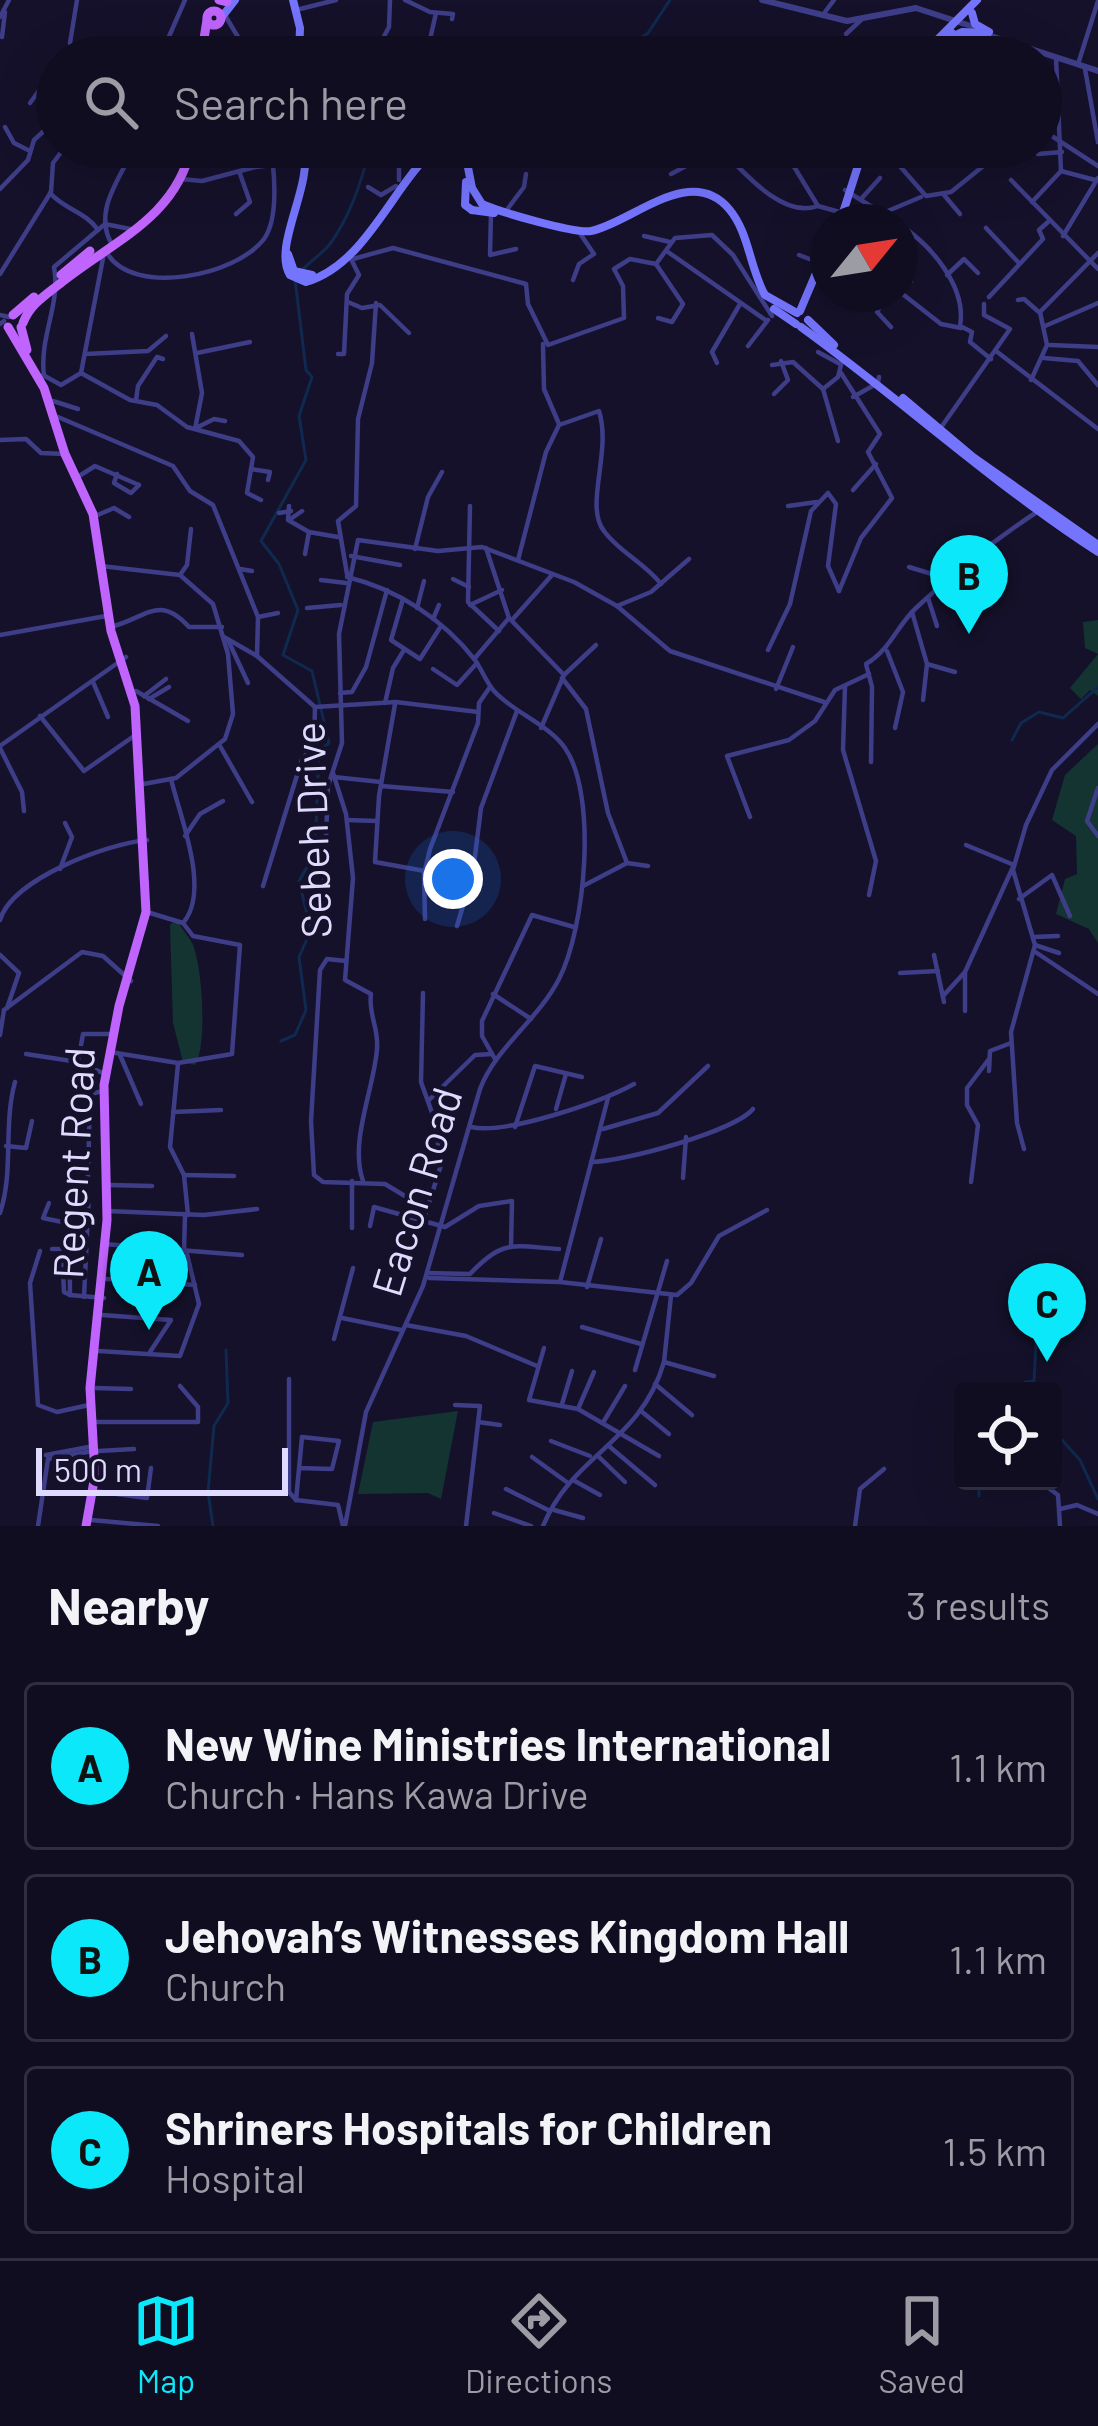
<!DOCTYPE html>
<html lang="en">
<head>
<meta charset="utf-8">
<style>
	body { margin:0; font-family:Barlow,sans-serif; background:#191629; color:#f1f3f6 }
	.controls { position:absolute; right:36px; bottom:36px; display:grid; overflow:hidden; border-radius:12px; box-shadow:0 12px 48px #0002 }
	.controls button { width:108px; height:108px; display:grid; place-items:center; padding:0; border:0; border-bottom:3px solid #302d3e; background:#100d20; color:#f1f3f6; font:60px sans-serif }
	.compass { position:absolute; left:810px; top:204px; width:108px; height:108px; border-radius:50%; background:#100d20; box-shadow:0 12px 48px #0002; rotate:60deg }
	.scale { position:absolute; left:36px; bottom:30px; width:252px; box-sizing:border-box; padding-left:12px; border:6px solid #dedbfe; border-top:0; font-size:33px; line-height:42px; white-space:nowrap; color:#dedbfe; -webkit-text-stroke:9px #15112a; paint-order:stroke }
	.you { position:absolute; left:453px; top:879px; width:42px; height:42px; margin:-30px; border:9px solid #fff; border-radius:50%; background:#1a73e8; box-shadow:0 0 0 18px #1a73e833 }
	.badge { display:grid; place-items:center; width:78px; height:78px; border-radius:50%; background:#0be8fa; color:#111; font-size:39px; font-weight:700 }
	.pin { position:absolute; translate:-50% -99px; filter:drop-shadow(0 3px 6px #0008) }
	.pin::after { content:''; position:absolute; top:63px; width:42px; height:36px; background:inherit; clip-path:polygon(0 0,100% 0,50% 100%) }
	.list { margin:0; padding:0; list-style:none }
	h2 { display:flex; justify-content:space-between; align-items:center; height:156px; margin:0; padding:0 48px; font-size:51px }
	h2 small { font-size:39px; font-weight:400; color:#9c9ca5 }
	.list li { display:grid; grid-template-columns:78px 1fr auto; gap:36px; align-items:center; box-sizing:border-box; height:168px; margin:0 24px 24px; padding:0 24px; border:3px solid #302d3e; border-radius:12px }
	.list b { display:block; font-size:45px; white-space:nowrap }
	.list p { margin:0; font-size:39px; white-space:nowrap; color:#9c9ca5 }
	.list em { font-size:39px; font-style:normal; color:#9c9ca5 }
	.icon { flex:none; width:66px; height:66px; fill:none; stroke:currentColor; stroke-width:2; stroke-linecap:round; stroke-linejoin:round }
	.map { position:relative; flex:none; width:1098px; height:1526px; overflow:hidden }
	.search { position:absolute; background:#100d20; box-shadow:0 12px 48px #0002; left:36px; right:36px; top:36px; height:132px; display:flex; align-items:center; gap:30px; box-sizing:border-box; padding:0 42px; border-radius:66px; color:#9c9ca5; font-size:45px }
	.sheet { height:732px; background:#100d20 }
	nav { display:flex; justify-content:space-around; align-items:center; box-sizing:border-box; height:168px; border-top:3px solid #302d3e; background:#100d20; font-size:33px; color:#9c9ca5 }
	nav a { display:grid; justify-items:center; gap:6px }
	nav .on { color:#0be8fa }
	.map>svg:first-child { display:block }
	.green { fill:#143432 }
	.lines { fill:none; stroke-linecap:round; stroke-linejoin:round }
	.stream { stroke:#10294f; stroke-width:3 }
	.minor { stroke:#3e3d88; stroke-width:4.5 }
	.tertiary { stroke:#3e3d88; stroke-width:6 }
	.secondary { stroke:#7474fc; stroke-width:8 }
	.primary { stroke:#bf64fc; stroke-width:9 }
	.labels { text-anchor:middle; stroke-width:9; stroke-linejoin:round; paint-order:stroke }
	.street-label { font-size:42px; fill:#dedbfe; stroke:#15112a }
</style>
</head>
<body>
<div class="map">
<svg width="1098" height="1526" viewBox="0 0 1098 1526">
	<rect width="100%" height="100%" fill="#15112a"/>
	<!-- green -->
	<g class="green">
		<polygon points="1098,620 1098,696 1090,690 1081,699 1070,688 1098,654 1085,648 1083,622"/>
		<polygon points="1098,744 1098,943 1089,929 1056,914 1065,879 1077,874 1076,836 1052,820 1065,775"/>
		<path d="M177,919C181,929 188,935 192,943C202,962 208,1045 195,1065L183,1062L173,1023L170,925Z"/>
		<polygon points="458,1411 441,1499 428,1493 358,1494 373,1422"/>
	</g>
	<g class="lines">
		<!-- stream -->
		<g class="stream">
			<polyline points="614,57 648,33 670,0"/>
			<path d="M301,271C309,262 322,254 330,244C351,215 362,181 370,147"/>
			<polyline points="1012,740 1021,723 1039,712 1063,718 1098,687"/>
			<polyline points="281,1041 295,1035 306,1010 299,957 311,930 299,881 315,853 319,751 329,743 312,671 283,655 298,610 279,564 261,541 306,460 299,416 312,377 306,370 295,279"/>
			<polyline points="1025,1391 1025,1382 1034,1381 1036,1343 1044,1324"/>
			<polyline points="1053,1430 1080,1460 1098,1499"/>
			<polyline points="979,1481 979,1496"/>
			<polyline points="213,1526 208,1492 214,1426 228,1403 226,1350"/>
		</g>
		<!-- minor -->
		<g class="minor">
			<polyline points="405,0 430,12 453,14 452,19"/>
			<polyline points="300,9 336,0"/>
			<polyline points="825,12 834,0"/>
			<polyline points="0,17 9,0"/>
			<polyline points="846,34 862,19"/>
			<polyline points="2,37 5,12"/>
			<polyline points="537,53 539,57"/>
			<polyline points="202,55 219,57"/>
			<polyline points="73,57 70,43 77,0"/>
			<polyline points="160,57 185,0"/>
			<polyline points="223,57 244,47 226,17"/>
			<polyline points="322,57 333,48 336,57"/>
			<polyline points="373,57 389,27 390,0"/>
			<polyline points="426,57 436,13"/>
			<polyline points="875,57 898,57"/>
			<polyline points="1018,57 1020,43"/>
			<polyline points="1079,61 1098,1"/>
			<polyline points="1085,69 1098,142"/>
			<polyline points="30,103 41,88 57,96"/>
			<polyline points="5,127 14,143 30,151"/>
			<polyline points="1041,129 1098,166"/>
			<polyline points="782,147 818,206 843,213"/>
			<polyline points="871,147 898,164 926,196 951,192 1007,147"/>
			<polyline points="904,147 914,163"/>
			<polyline points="961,147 986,164"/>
			<path d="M720,148C743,172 783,219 818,206"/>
			<polyline points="581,152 615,147"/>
			<polyline points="1038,154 1062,152"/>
			<polyline points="129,162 142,147"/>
			<polyline points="898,164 948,162 966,151"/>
			<polyline points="1061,171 1095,180"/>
			<polyline points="671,174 718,149"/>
			<polyline points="181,179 202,181 255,167 256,150 275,147"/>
			<polyline points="399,180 399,147"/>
			<polyline points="1011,180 1098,269"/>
			<polyline points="368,187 381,195 396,186"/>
			<polyline points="0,189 28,160 34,140 57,119"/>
			<polyline points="845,190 896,222"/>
			<path d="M50,193C65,210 85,211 98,230"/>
			<polyline points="944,195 960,214"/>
			<polyline points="861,199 880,178"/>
			<polyline points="1032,202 1061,171 1056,58"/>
			<polyline points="506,211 524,187 526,174"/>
			<polyline points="491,213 490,255 516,249"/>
			<polyline points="883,213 921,197"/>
			<polyline points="236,214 250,202 239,171"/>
			<polyline points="105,224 130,229"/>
			<path d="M900,225C931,245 967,287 960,326L972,332L970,342L991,359"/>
			<polyline points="986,228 1018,262"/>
			<polyline points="644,236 670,242"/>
			<polyline points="1063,236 1098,178"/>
			<path d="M111,243C93,209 121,178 134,147"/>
			<polyline points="668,252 767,321"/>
			<path d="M107,253C133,297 236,276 264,239C277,221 275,186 273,165L255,167"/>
			<polyline points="799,255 825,265"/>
			<polyline points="353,259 393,248 526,284 528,304 548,345 624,318 623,286 614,269 630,259 656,264"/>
			<polyline points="656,264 675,238 712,235 733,255 772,316"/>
			<polyline points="656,264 683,304 672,322 658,318"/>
			<polyline points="0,274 51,192 53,163 65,147"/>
			<polyline points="947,275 964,259 978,273"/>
			<polyline points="573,280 579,264 594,254 581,235"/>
			<polyline points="900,282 911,281"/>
			<polyline points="900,292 941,324 961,328"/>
			<polyline points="888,294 877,312 891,327"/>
			<polyline points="989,297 1043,239 1039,230 1048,222"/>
			<polyline points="1018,300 1024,299 1040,313"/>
			<polyline points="348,302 362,308 380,305 409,333"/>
			<polyline points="0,315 9,317"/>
			<polyline points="0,324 4,321"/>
			<polyline points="1045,326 1098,303"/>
			<polyline points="192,334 202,393 195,429"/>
			<polyline points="543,344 544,389 559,424"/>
			<polyline points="1050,345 1098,347"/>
			<polyline points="748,346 768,320"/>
			<polyline points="996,351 1098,429"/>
			<polyline points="818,352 840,364"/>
			<polyline points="197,353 250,342"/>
			<polyline points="85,354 148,351 166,336"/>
			<polyline points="338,354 344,354 347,294 359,275 351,259"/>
			<polyline points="1044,358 1078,361 1098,385"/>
			<polyline points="717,363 712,352 740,304"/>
			<polyline points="772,365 793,362 823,389"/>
			<polyline points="81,373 130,400 157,405 187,427 239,441 253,457 247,493 261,500"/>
			<polyline points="43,375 61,385 81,373 104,253"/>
			<path d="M44,376C39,336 61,305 54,267L105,224"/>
			<polyline points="1031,380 1047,345 1040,312 1098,253"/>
			<polyline points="774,394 788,380 781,361"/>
			<polyline points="853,397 878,383 879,377"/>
			<polyline points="136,400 138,386 157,357 163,359"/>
			<polyline points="53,401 78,409"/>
			<polyline points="58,417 173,466 190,491 213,505 258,617 257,656"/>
			<polyline points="196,428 214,419 225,421"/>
			<polyline points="940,429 1010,329 984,315 984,304"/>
			<polyline points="0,440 26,439 41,453 65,454"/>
			<polyline points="838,441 823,389 838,377 843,357"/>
			<polyline points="251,469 270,472 268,480"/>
			<polyline points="117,474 114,483 131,493 139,485"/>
			<polyline points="76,478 95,466 139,485"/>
			<polyline points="853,490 876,464"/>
			<polyline points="289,506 288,520 309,532 338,537"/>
			<polyline points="470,506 468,602 499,631"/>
			<polyline points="788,506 817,502"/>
			<polyline points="279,513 291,511"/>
			<polyline points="93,517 114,508 129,517"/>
			<polyline points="292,518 302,511"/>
			<polyline points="415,549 428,497 442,472"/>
			<polyline points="305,554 309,532"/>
			<polyline points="351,556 400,565"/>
			<path d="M518,560L546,452L559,425L599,411C612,452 584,506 604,531C619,552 645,563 661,584"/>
			<polyline points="101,566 180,575 213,604 228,654 233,714 225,739 176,778 138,785"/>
			<polyline points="909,567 948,579"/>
			<polyline points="240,569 252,571"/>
			<polyline points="347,574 338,521 356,506 358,419 372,363 376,303"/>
			<polyline points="180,575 187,565 191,529"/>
			<polyline points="453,579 469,587"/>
			<polyline points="321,580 346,583"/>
			<polyline points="839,591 861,538 892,498 868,452 880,434 841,373"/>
			<polyline points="928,598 937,626"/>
			<polyline points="403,599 391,640 420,659 441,626"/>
			<polyline points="470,605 502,590"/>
			<polyline points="617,606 670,651 824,702"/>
			<polyline points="307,608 341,605"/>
			<polyline points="417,608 424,581"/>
			<polyline points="912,612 927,664 923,700"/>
			<polyline points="258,617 278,613"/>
			<polyline points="433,619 439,605"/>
			<polyline points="510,619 564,675"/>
			<polyline points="512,620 552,575"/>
			<path d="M110,627C146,619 158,593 189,627H222"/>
			<polyline points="0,635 106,616"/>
			<polyline points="224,637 257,656 315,707 396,702 478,712"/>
			<polyline points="228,640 248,683"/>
			<polyline points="768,650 790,604 811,511 828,493 836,504 828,566 839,591"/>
			<polyline points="887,651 903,692 895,728"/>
			<polyline points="475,658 509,618 486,548"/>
			<polyline points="927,664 955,672"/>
			<polyline points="433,669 457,685 477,663"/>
			<polyline points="562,678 586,709 608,813 627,863"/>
			<polyline points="93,682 108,717"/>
			<polyline points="845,686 843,750 876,861 869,895"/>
			<polyline points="776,689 793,647"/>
			<polyline points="136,691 188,721"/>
			<polyline points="340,693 352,692 366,667 387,590"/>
			<polyline points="144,696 166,679"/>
			<polyline points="149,699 169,687"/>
			<polyline points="385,703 393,668 404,650"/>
			<polyline points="395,704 379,796 375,862 425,871"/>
			<polyline points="40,716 84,771 134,736"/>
			<polyline points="541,728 564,675 596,645"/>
			<polyline points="0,746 126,657"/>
			<polyline points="220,746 252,802"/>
			<polyline points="0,748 22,792 24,811"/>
			<path d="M871,762L872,687L866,664C890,650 896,627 916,608C954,572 994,540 1037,512"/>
			<path d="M333,773L346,814L353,878L345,980L371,994C368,1014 379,1028 377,1049C374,1089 349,1142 363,1181"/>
			<polyline points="334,777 381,782"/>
			<path d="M171,779C180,817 211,891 183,923"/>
			<polyline points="381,786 453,792"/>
			<polyline points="1098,788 1087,821 1098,836"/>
			<polyline points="750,817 727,756 789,740 815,721 835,690 869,674"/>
			<polyline points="347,820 377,821"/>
			<polyline points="185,836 200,814 223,801"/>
			<polyline points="966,845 1014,865"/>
			<polyline points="60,869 72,837 65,823"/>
			<polyline points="263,886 302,759 314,746 315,707"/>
			<polyline points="583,886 627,863 648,866"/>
			<polyline points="1019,899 1052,875 1070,916"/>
			<polyline points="323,915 328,786 342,743 339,634 358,540 438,551 482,547 574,582 617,606 651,592 689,559"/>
			<polyline points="425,919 424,874 430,849 478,723 479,703 490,687"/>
			<path d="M0,920C12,879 106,844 147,840"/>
			<polyline points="457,926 473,872 481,808 517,711"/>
			<polyline points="1034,937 1058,936"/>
			<polyline points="1035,945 1059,953"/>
			<polyline points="1034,951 1098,994"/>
			<polyline points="0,955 19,973 7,1008"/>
			<polyline points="934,955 944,1002"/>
			<polyline points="346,961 327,959 320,970 311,1121 314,1175 323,1182 385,1184 428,1210"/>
			<polyline points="965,972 965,1011"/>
			<polyline points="900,973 938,971"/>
			<polyline points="493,994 531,1019"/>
			<polyline points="943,996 965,972 1013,867"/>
			<polyline points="4,1010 82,952 103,956 131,981"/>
			<polyline points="0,1035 4,1010"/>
			<polyline points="110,1052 178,1063 232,1054 240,945 193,936 183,923 147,912"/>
			<polyline points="26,1054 78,1062 105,1074"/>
			<polyline points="120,1055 141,1104"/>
			<polyline points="495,1059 482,1036 482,1021 532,915 574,927"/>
			<polyline points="78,1062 83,1034 113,1034"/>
			<polyline points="178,1064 170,1147 184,1175 188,1215"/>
			<polyline points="989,1071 990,1051 1011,1043"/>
			<polyline points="428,1101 475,1055 492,1054"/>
			<polyline points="556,1109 566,1074"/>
			<polyline points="173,1112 221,1110"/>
			<path d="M471,1127C506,1135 601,1102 634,1084"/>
			<polyline points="515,1127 535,1066 582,1077"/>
			<polyline points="603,1129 658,1113 708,1066"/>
			<polyline points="6,1146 26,1148 32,1121"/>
			<polyline points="1024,1149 1017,1123 1011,1032 1035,945 1013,870 1026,825 1052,770 1098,724"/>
			<path d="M591,1162C623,1162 735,1131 753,1109"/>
			<polyline points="69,1170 70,1295"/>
			<polyline points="184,1175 234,1176"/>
			<polyline points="683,1178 686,1137"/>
			<polyline points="88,1179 90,1094 103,1091"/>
			<polyline points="971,1182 978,1125 967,1105 967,1088 989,1059"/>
			<polyline points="109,1185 152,1186"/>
			<polyline points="49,1203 43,1218 67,1223"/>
			<polyline points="107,1211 204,1215 257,1209"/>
			<path d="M0,1213C14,1172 3,1125 15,1082"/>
			<polyline points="423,1222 441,1165 435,1121 421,1082 423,993"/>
			<polyline points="370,1226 374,1207 445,1227 479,1206 512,1201 511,1246"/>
			<polyline points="352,1228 352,1181"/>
			<polyline points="104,1244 242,1255"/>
			<polyline points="52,1249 62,1249 64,1292 70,1295"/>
			<polyline points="40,1251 30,1283 38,1405 57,1412 89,1405"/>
			<polyline points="184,1251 185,1215"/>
			<path d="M427,1273L470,1274C503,1239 512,1246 559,1249"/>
			<polyline points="429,1278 560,1282 677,1295 691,1283 719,1236 767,1210"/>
			<polyline points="106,1279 195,1285"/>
			<polyline points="560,1282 608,1098"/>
			<polyline points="587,1287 601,1239"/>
			<polyline points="70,1295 104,1298"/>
			<polyline points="84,1297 89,1193"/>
			<polyline points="102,1315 171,1320 150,1352"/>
			<polyline points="342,1318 401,1330"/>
			<polyline points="406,1325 466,1336 537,1366"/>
			<polyline points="582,1327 641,1344"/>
			<polyline points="334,1339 353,1268"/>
			<polyline points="544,1348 529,1400 578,1409 659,1456"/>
			<polyline points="98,1351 180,1356 199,1304 187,1254"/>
			<polyline points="664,1362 671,1296"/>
			<polyline points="635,1370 667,1261"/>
			<polyline points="289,1379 289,1492 296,1500"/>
			<polyline points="655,1384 692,1415"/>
			<polyline points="1017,1384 1020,1391"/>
			<polyline points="94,1388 131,1389"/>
			<polyline points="562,1404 572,1371"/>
			<polyline points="455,1405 480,1406 466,1526"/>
			<polyline points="578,1409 594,1372"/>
			<polyline points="641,1411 669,1434"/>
			<polyline points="604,1421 625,1386"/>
			<polyline points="96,1422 198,1422 198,1407 180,1386"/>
			<polyline points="478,1422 500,1425"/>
			<polyline points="551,1441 590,1456"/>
			<polyline points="610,1447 655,1485"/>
			<polyline points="98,1451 134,1449"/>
			<polyline points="46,1455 94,1446"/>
			<polyline points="532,1457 568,1483"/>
			<polyline points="599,1457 625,1482"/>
			<polyline points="573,1480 600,1495"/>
			<polyline points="1039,1481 1058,1495 1060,1526"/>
			<polyline points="506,1489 550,1511"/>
			<polyline points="94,1491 147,1498 151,1468"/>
			<polyline points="296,1500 302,1437 339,1441 332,1469 299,1468"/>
			<polyline points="296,1500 338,1505 343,1526"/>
			<polyline points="1060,1509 1077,1505 1098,1514"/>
			<polyline points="554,1510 583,1518"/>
			<polyline points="494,1513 531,1526"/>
			<polyline points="91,1520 158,1526"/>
			<polyline points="38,1526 48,1459 93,1451"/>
			<path d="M345,1526L366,1412L423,1286L480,1089C496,1047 538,1020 559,979C585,929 598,796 565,748C548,724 514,713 494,691C486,682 482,670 475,660C443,619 397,589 347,577"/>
			<path d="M543,1526C573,1453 640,1444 664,1362L714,1376"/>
			<polyline points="855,1526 860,1489 884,1469"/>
		</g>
		<!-- tertiary -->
		<g class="tertiary">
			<polyline points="762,0 847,21 916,8 977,28"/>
			<polyline points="988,35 1098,71"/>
		</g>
		<!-- secondary -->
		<g class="secondary">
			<polyline points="293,0 300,28 299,57"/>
			<polyline points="972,13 975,24 989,32"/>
			<polyline points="221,18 235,0"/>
			<polyline points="947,39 962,32 984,33"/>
			<polyline points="920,57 977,0"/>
			<polyline points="927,57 952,33"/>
			<path d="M304,147C313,186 272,247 290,275L306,282C367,264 392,185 437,147"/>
			<path d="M464,147L472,188L482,204C500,212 575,234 591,231C631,223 690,163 729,209C749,232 750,269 765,295L797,313"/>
			<polyline points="466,182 465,205 472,210"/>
			<polyline points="472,210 494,213"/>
			<polyline points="840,222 864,147"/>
			<polyline points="288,254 294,271 312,275"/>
			<polyline points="774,309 796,324"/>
			<polyline points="800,311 828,245"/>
			<polyline points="808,320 834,345"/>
			<path d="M801,327C902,400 993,484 1098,552"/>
			<polyline points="903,398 973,457 1098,545"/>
		</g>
		<!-- primary -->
		<g class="primary">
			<polyline points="219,0 227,2"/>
			<circle cx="214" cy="18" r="7"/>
			<polyline points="201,57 207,20"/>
			<polyline points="61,275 90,251"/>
			<polyline points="13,315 34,297"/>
			<path d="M23,323C30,304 46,295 62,282C112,242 177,217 191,147"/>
			<polyline points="8,327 44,388 65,454 93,514 111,631 135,706 146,912 119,1006 104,1085 107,1220 90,1388 95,1475 86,1526"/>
			<polyline points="21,327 27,350"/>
		</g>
	</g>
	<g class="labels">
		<!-- street labels -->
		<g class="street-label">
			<text transform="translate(313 830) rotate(-92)" y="15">Sebeh Drive</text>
			<text transform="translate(74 1163) rotate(-87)" y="15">Regent Road</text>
			<text transform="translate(417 1192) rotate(-73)" y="15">Eacon Road</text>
		</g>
	</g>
</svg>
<div class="controls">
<button><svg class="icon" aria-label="locate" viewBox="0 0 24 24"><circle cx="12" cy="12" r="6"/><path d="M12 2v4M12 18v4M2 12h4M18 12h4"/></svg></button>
</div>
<svg class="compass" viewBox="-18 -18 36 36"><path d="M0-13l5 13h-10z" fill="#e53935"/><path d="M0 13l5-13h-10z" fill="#9c9ca5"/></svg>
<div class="scale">500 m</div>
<div class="you"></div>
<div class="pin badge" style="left:149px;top:1330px">A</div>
<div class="pin badge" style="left:969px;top:634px">B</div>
<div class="pin badge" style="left:1047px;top:1362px">C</div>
<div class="search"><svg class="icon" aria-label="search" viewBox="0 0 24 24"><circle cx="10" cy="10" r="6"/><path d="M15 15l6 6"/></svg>Search here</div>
</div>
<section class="sheet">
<h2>Nearby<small>3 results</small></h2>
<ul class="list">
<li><span class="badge">A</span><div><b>New Wine Ministries International</b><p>Church · Hans Kawa Drive</p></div><em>1.1 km</em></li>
<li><span class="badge">B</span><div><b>Jehovah’s Witnesses Kingdom Hall</b><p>Church</p></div><em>1.1 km</em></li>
<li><span class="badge">C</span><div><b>Shriners Hospitals for Children</b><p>Hospital</p></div><em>1.5 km</em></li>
</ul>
</section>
<nav>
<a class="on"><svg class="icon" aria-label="map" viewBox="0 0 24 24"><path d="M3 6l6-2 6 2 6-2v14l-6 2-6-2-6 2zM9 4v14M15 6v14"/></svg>Map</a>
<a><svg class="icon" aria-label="directions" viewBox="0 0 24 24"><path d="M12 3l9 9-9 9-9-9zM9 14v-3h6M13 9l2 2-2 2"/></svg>Directions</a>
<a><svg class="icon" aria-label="saved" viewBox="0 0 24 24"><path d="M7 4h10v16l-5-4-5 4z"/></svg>Saved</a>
</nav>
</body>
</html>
